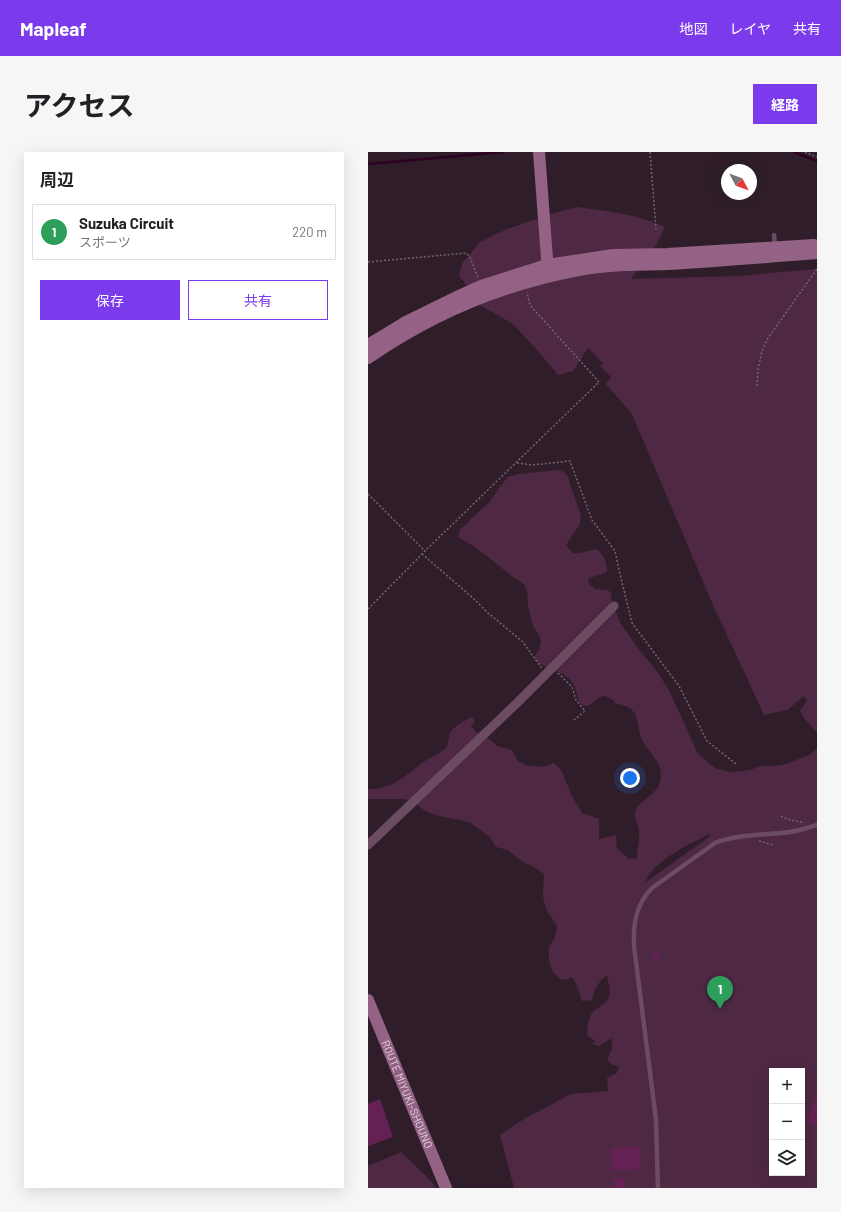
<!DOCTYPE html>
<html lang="ja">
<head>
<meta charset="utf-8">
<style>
	body { margin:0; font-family:Barlow,"Noto Sans JP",sans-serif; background:#f6f6f6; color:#202124 }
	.controls { position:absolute; right:12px; bottom:12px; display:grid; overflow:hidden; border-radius:0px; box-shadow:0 4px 16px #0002 }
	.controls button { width:36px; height:36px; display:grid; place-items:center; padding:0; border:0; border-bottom:1px solid #e0e0e0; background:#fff; color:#202124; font:20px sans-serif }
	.compass { position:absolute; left:353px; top:12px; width:36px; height:36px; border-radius:50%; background:#fff; box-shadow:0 4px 16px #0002; rotate:131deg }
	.you { position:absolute; left:262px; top:626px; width:14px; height:14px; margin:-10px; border:3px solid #fff; border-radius:50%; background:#1a73e8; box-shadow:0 0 0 6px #1a73e833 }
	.badge { display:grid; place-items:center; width:26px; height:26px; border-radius:50%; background:#7c3aed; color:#fff; font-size:13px; font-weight:700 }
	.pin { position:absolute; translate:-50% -33px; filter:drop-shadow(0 1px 2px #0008) }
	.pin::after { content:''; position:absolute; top:21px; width:14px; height:12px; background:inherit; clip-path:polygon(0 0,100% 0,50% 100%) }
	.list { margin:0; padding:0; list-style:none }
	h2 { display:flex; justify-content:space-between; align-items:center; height:52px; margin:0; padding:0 16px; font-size:17px }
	h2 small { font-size:13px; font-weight:400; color:#757577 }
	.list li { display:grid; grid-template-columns:26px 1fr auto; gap:12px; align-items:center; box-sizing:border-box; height:56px; margin:0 8px 8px; padding:0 8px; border:1px solid #e0e0e0; border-radius:0px }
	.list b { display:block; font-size:15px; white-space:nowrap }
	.list p { margin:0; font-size:13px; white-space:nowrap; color:#757577 }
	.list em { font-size:13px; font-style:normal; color:#757577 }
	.actions { display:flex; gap:8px; padding:12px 16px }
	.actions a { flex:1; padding:9px 0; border:1px solid #7c3aed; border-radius:0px; text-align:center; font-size:14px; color:#7c3aed }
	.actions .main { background:#7c3aed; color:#fff }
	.icon { flex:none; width:22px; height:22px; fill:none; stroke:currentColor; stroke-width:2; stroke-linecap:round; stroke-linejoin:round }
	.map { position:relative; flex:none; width:449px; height:1036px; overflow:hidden; border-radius:0px }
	header { display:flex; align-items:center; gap:24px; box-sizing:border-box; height:56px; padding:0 20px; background:#7c3aed; color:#fff }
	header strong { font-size:19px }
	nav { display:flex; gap:22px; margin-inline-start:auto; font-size:14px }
	.intro { display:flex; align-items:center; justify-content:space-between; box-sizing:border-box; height:96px; padding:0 24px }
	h1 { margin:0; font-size:28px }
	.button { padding:10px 18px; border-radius:0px; background:#7c3aed; color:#fff; font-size:14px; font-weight:700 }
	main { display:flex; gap:24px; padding:0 24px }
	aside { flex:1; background:#fff; border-radius:0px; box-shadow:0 4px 16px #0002 }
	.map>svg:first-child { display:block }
	.green { fill:#4f2844; fill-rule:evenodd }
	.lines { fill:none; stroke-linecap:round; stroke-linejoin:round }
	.stream { stroke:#2e0023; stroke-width:2.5 }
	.building { fill:#662154 }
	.path { stroke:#73646f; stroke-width:1.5; stroke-dasharray:2 2; stroke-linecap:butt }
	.lane { stroke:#6c4c61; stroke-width:4.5 }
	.street { stroke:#6c4c61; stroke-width:9 }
	.secondary { stroke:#936284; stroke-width:12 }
	.labels { text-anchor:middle; stroke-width:3; stroke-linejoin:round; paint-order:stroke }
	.street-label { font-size:11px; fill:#e0d4dc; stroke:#120b10 }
</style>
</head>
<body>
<header>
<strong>Mapleaf</strong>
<nav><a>地図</a><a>レイヤ</a><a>共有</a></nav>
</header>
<div class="intro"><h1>アクセス</h1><a class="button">経路</a></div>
<main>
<aside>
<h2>周辺<small></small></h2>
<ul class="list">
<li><span class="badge" style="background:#2e9e5b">1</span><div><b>Suzuka Circuit</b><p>スポーツ</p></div><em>220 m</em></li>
</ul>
<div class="actions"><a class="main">保存</a><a>共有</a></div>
</aside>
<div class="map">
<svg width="449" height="1036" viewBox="0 0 449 1036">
	<rect width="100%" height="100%" fill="#2f1e2a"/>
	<!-- green -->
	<g class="green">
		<path d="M209,55C239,59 269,62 297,75L288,93L263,127L370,124L449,117V581L436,566L432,558L439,549L436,544L419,558L396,563L345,453L264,262L238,232L243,225L232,214L236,212L220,196L205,219L190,223L169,198L145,172L112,153L91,123L94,112L112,90L139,77L183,62Z"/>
		<path d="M190,318L196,320L199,323L213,364L212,372L198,393L205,401H212L229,397C236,404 239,410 239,420C232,423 226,424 220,427L221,432L228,437L240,438L243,441L244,451L253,472L273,500L288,518L301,538L330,602L344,614L349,617L364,620L382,618L393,614H406L418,612L441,603L449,597V1036H146L132,983L156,967L203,942L240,939L239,926L249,921L251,914L244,913L239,907L244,897V886L231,894L224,892L227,889L219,883C219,876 220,867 224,861C229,855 238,853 241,845C243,838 240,830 239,823C231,829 226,837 224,848L214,849L210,836L204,825L198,828L192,827L185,820L181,809V795L187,785L189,774L178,757L175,744L176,722L166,715L153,709L140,698L128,695L122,685L101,670L71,664L59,660L49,653L37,647H0V637C24,638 37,624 54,611C62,605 71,603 78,596C81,592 80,586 82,581C85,575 98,567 104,565L107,570L103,574L108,580L120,586L129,594L144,598L149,608L157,613L176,615L186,611L193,618L204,644L214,661L231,667V687L248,683L249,696L261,707L269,706C269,696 272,688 271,678C270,672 266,667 267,660C270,649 289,643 292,630C297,610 280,601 273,586C270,577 271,564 263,557C259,554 251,552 246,551V548L237,544L232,545L220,554L213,553C209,546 209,537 204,530C198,520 176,516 166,508L168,502L171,499L173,489L171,483L166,476L163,466L160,454L159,438L156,432L141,422L124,408L104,393L95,388L90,385L92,378L106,364L122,350L132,334L140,325L151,322ZM342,682H343L341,685L278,730C284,709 323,691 342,682ZM404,919H434V1021H404Z"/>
		<polygon points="33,1000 63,1029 68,1036 0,1036 0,1014"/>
	</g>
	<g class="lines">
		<!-- stream -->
		<g class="stream">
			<polyline points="426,0 449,9"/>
			<polyline points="0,12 135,0"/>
		</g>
	</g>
	<!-- building -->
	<g class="building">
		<polygon points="286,799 291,800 290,807 284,806"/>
		<polygon points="449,941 449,973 439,970"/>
		<polygon points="12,947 25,985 0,994 0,952"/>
		<polygon points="272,995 273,1017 244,1018 243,996"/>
		<polygon points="256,1026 257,1036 246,1036 245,1027"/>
	</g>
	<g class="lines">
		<!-- path -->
		<g class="path">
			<polyline points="282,0 288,77"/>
			<polyline points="437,0 449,5"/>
			<polyline points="0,110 98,101 102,105 110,126"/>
			<polyline points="389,234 390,218 394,199 400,186 449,117"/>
			<polyline points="149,311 165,313 202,309 224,368 247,399 251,418 264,471 311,534 339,589 368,612"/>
			<polyline points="0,342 57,399"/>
			<polyline points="54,402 105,446 120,461 155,490 173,515 174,515"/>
			<polyline points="0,457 57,399 231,230 162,153 159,140"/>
			<polyline points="190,521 204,535 208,548 217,559 206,568"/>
			<polyline points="413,664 419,667 436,671"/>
			<polyline points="391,689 405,693"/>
		</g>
		<!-- lane -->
		<g class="lane">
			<polyline points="406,83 407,95"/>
			<path d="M290,1036L288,968L266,794C265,772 268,752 284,736L347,691C370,682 397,683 422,680C431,679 440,676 449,673"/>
		</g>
		<!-- street -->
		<polyline class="street" points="0,693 150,550 246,454"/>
		<!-- secondary -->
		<g class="secondary">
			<polyline points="171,0 180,120"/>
			<polyline points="0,193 36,171 91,144 113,134 179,113 245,103 299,102 446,93"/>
			<path d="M0,206C64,162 135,132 211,118C240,112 271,113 301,112C350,109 400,105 449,101"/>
			<path id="s1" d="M0,848L78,1036"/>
		</g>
	</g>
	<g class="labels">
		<!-- street labels -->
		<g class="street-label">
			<text dy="4" stroke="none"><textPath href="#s1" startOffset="102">ROUTE MIYUKI-SHOUNO</textPath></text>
		</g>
	</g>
</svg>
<div class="controls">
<button>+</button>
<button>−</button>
<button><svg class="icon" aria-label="layers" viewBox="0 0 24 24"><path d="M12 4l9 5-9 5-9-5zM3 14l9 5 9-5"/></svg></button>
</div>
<svg class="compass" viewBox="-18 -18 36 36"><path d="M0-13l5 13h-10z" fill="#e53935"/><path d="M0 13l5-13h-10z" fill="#757577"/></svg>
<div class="you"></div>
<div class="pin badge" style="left:352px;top:857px;background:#2e9e5b">1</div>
</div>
</main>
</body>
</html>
